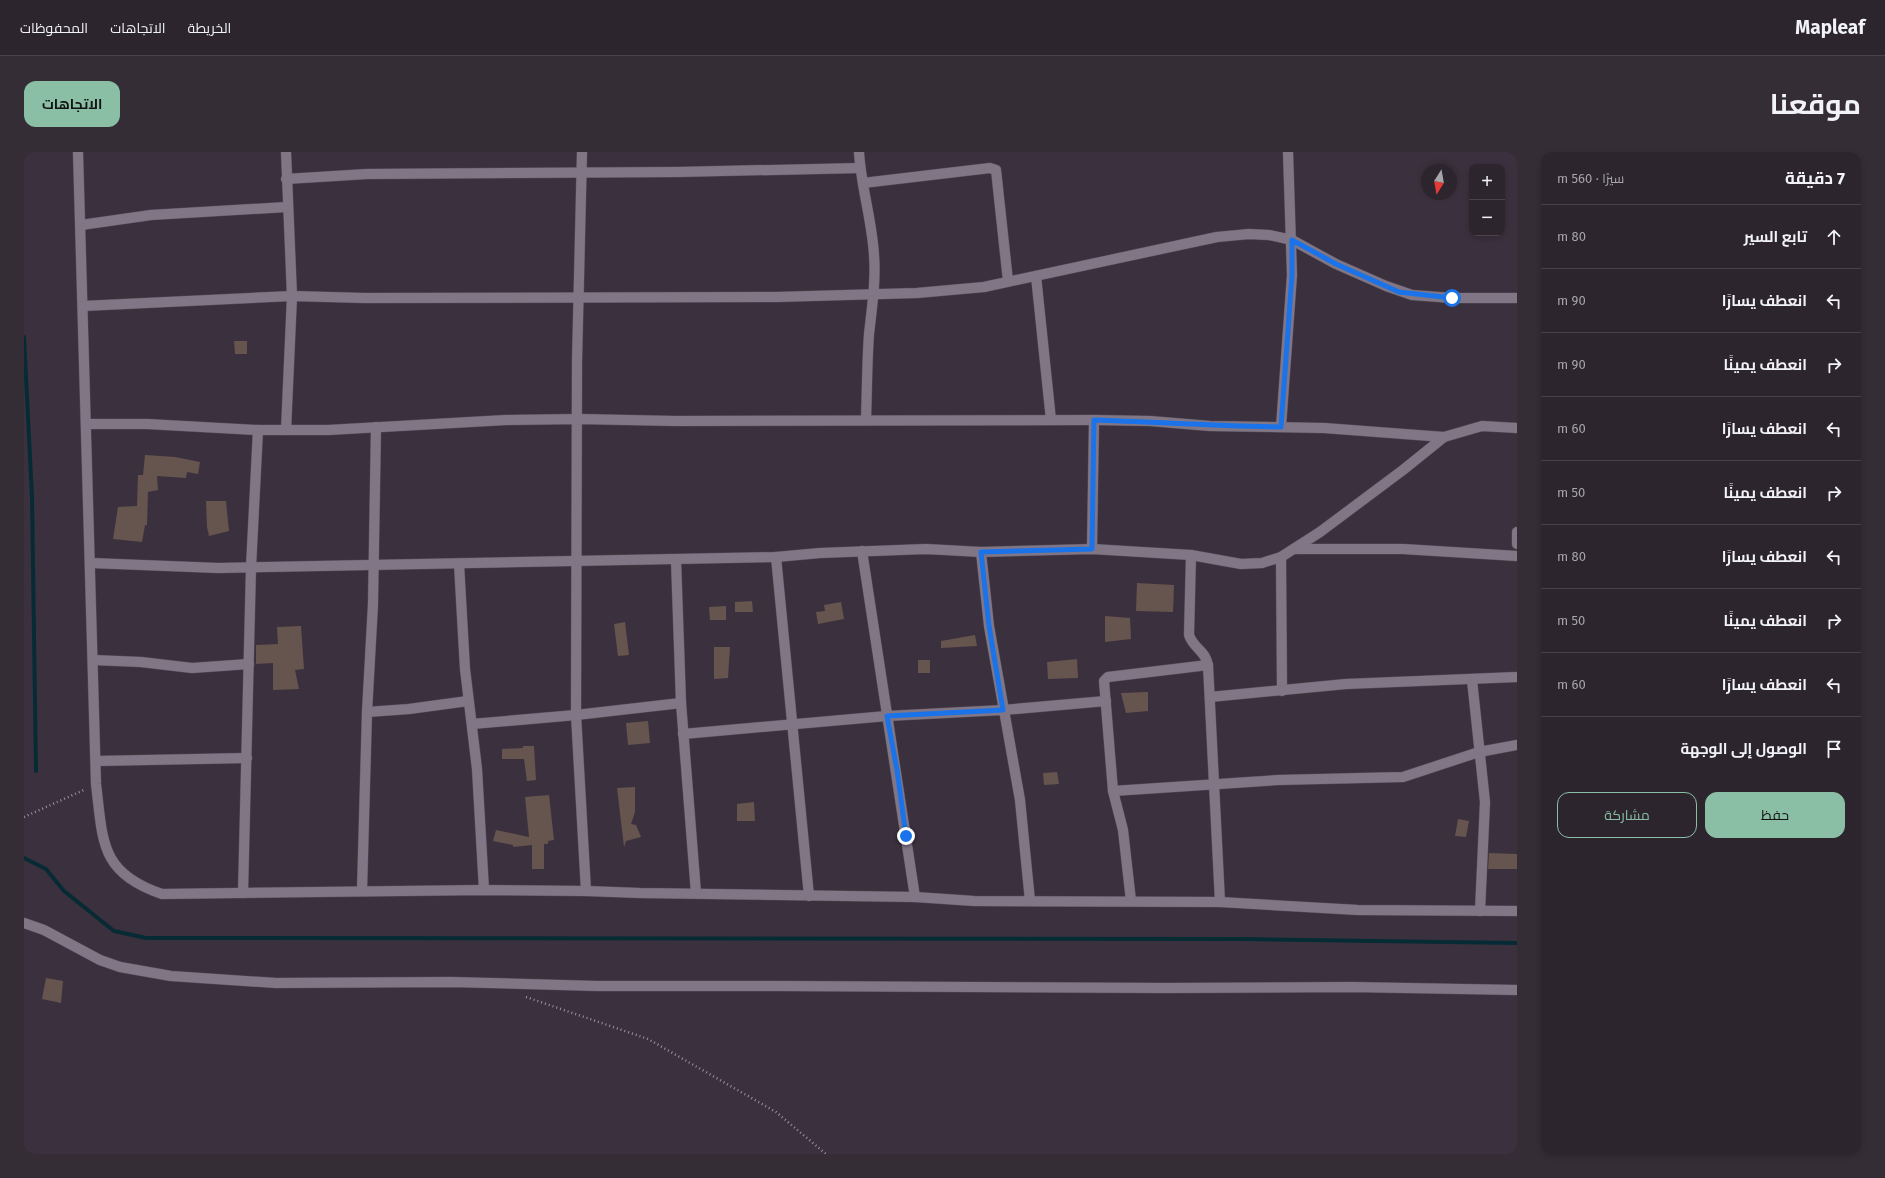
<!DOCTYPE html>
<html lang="ar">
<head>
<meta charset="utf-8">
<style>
	body { margin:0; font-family:"Fira Sans",Cairo,sans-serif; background:#342d36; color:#f1f3f6; direction:rtl }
	.controls { position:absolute; right:12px; top:12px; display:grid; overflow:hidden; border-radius:8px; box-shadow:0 2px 6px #0003 }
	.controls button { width:36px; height:36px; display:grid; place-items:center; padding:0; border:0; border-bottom:1px solid #48424a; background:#2c252e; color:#f1f3f6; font:20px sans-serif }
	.compass { position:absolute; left:1397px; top:12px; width:36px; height:36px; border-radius:50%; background:#2c252e; box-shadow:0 2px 6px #0003; rotate:191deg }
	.stop { position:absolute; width:12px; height:12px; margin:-9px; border:3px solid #1a73e8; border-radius:50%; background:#fff }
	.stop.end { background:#1a73e8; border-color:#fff; box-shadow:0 1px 4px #0008 }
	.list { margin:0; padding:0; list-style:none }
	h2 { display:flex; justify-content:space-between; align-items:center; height:52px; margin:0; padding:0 16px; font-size:17px }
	h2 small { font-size:13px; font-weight:400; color:#a6a5aa }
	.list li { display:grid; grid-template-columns:26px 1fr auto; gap:12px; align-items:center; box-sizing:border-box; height:64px; padding:0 16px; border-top:1px solid #48424a }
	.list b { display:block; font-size:15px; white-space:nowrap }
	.list em { font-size:13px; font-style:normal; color:#a6a5aa }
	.actions { display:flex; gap:8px; padding:12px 16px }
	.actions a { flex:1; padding:9px 0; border:1px solid #8abfa5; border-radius:12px; text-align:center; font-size:14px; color:#8abfa5 }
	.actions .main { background:#8abfa5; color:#111 }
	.icon { flex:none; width:22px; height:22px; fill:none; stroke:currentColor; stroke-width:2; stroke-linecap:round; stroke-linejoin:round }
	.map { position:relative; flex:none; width:1493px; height:1002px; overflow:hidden; direction:ltr; border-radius:12px }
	header { display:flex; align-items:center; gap:24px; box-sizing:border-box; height:56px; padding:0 20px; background:#2c252e; border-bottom:1px solid #48424a }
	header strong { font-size:19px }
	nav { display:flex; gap:22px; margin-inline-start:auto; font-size:14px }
	.intro { display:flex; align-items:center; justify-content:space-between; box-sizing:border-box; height:96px; padding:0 24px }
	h1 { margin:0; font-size:28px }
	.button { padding:10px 18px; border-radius:12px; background:#8abfa5; color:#111; font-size:14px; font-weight:700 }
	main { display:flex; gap:24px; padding:0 24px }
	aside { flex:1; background:#2c252e; border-radius:12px; box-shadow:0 2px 6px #0003 }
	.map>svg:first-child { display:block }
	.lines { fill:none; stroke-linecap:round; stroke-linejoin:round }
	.stream { stroke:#072b35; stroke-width:4 }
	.building { fill:#66544e }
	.street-casing { stroke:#554d58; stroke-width:11 }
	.path { stroke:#9a929d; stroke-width:2.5; stroke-dasharray:1 3; stroke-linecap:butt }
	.street { stroke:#817685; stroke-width:10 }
	.route { stroke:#1a73e8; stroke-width:5 }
</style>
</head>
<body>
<header>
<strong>Mapleaf</strong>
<nav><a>الخريطة</a><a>الاتجاهات</a><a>المحفوظات</a></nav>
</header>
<div class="intro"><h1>موقعنا</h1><a class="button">الاتجاهات</a></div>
<main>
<aside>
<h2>7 دقيقة<small>سيرًا · 560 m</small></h2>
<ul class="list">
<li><svg class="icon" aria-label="ahead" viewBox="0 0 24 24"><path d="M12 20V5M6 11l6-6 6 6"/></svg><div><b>تابع السير</b></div><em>80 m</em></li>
<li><svg class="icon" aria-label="left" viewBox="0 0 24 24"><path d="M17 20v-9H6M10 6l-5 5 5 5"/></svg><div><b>انعطف يسارًا</b></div><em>90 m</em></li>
<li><svg class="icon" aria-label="right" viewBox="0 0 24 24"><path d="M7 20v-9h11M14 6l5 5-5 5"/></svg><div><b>انعطف يمينًا</b></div><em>90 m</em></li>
<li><svg class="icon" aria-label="left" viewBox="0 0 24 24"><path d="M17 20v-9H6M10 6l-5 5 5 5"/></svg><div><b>انعطف يسارًا</b></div><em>60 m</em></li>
<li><svg class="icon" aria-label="right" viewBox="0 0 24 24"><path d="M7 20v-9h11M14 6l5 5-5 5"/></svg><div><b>انعطف يمينًا</b></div><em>50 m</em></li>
<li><svg class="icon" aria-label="left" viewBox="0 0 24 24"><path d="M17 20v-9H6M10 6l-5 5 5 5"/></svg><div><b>انعطف يسارًا</b></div><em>80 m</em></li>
<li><svg class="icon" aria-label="right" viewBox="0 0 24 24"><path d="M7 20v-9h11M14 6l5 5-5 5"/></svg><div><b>انعطف يمينًا</b></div><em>50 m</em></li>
<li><svg class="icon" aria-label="left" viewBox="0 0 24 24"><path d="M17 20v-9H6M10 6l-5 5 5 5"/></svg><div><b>انعطف يسارًا</b></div><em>60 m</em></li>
<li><svg class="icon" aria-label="arrive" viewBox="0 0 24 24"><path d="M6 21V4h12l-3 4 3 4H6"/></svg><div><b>الوصول إلى الوجهة</b></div></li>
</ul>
<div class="actions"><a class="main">حفظ</a><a>مشاركة</a></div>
</aside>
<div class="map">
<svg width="1493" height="1002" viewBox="0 0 1493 1002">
	<rect width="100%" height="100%" fill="#3b313e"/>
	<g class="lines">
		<!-- stream -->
		<g class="stream">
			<polyline points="0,185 8,345 12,619"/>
			<polyline points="0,706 22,717 40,739 90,779 122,786 1219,787 1493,791"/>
		</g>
	</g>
	<!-- building -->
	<g class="building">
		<polygon points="210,189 223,189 223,202 211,202"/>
		<polygon points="121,303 151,305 176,310 174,322 163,320 162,326 133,324 134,338 124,340 123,373 121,373 118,390 89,387 94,355 113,354 114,323 119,323"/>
		<polygon points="182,349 202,349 205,379 185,384 183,375"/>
		<polygon points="1113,431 1150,433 1149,460 1112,459"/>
		<polygon points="728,449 729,460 711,460 711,450"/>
		<polygon points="817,450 820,467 794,472 792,460 801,459 800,453"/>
		<polygon points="702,454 702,468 686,468 685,455"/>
		<polygon points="1081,464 1106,466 1107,487 1081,490"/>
		<polygon points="601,470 605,503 594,504 590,472"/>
		<polygon points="277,474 280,517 271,518 275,537 249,538 249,511 232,512 232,493 254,492 253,475"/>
		<polygon points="951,483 953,494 917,496 917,489"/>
		<polygon points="690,495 706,495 704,526 690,527"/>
		<polygon points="1053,507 1054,526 1024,527 1023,510"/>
		<rect x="894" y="508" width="12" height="13"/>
		<polygon points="1124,540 1124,559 1102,561 1097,541"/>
		<polygon points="624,569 626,591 604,593 602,571"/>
		<polygon points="499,594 510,594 512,628 503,629 500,607 478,607 478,597 499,596"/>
		<polygon points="1033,620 1035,632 1020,633 1019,621"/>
		<polygon points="611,635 611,660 607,672 612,673 617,685 602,689 600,695 593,636"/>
		<polygon points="525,643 530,688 524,689 524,692 520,692 520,717 508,717 508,693 489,695 489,693 469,689 472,678 505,685 501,645"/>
		<polygon points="730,650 731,669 713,669 713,652"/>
		<polygon points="1434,667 1445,669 1442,685 1431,684"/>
		<polygon points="1465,701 1493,702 1493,717 1464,717"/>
		<polygon points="22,826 39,829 37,851 18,847"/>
	</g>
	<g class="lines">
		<defs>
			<g id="street">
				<path d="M54,0L72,632C79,690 76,721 138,742L460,738L562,739L616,741L891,745L950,749L1196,750L1334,758L1493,759"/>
				<polyline points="262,0 268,144 262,278"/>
				<polyline points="558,0 553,210 552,563 562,739"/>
				<path d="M835,0C837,35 848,68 850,103C852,129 848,155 845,182C843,210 843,239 842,267"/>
				<polyline points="262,27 343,22 653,20 836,16"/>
				<polyline points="839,31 966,16 972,18 984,129"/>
				<polyline points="57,73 127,63 263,55"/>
				<polyline points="1012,124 1027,268"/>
				<polyline points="59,154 268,144 340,146 752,145 893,141 960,135 1193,85 1225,82 1245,83 1268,88 1312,112 1362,134 1388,143 1428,146 1493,146"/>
				<polyline points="62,272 123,272 234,278 304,278 482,268 555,267 652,269 1070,268 1126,269 1186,274 1300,276 1420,285"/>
				<polyline points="1257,275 1268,123 1264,0"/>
				<polyline points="1493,380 1493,392"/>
				<polyline points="1068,397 1070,268"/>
				<polyline points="1270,397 1379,397 1493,404"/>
				<path d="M838,399C856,514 874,629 891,745"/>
				<polyline points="957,400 965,474 996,648 1006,749"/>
				<path d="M1167,403L1165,483C1169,496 1182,499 1184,513L1196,750"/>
				<polyline points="752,405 785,744"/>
				<polyline points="1257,405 1258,539"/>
				<polyline points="652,408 657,551 672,741"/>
				<polyline points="67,411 194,416 752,405 796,401 902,397 957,400 1068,397 1167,403 1217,412 1238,411 1257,405 1296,380 1379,318 1420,285 1458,274 1493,276"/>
				<polyline points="435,412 441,517 453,617 460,738"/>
				<polyline points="69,508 117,510 168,516 225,512"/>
				<polyline points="1448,528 1461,650 1456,759"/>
				<polyline points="1186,545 1322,532 1493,525"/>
				<polyline points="343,560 385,557 444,549"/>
				<polyline points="448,572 552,563 657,551"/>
				<polyline points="659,582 863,564 979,558 1082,549"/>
				<polyline points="72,609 223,606"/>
				<polyline points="1089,639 1254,628 1379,625 1455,600 1493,593"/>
				<polyline points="338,739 343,560 349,452 352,275"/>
				<polyline points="219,741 227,415 234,278"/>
				<polyline points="1107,749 1099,678 1089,639 1080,529 1084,525 1184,513"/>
				<polyline points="0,771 20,778 76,808 96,815 147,824 252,831 427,830 573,834 754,834 1142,836 1327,835 1493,838"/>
			</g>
		</defs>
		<!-- street casing -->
		<use href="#street" class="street-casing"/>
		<!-- path -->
		<g class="path">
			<polyline points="0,665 62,637"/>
			<polyline points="502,845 624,887 752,960 802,1002"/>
		</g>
		<!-- street -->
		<use href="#street" class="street"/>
	</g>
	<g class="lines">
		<!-- route -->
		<path class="route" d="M882,684L873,618L863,564L979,558L965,474L957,400L1068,397L1070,268C1132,270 1194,274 1257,275L1268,123V88L1312,112L1375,140L1428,146"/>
	</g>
</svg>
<div class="controls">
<button>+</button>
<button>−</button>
</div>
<svg class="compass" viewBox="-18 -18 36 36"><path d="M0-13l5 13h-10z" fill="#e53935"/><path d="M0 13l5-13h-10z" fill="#a6a5aa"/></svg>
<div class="stop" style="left:1428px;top:146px"></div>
<div class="stop end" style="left:882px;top:684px"></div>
</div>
</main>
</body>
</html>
